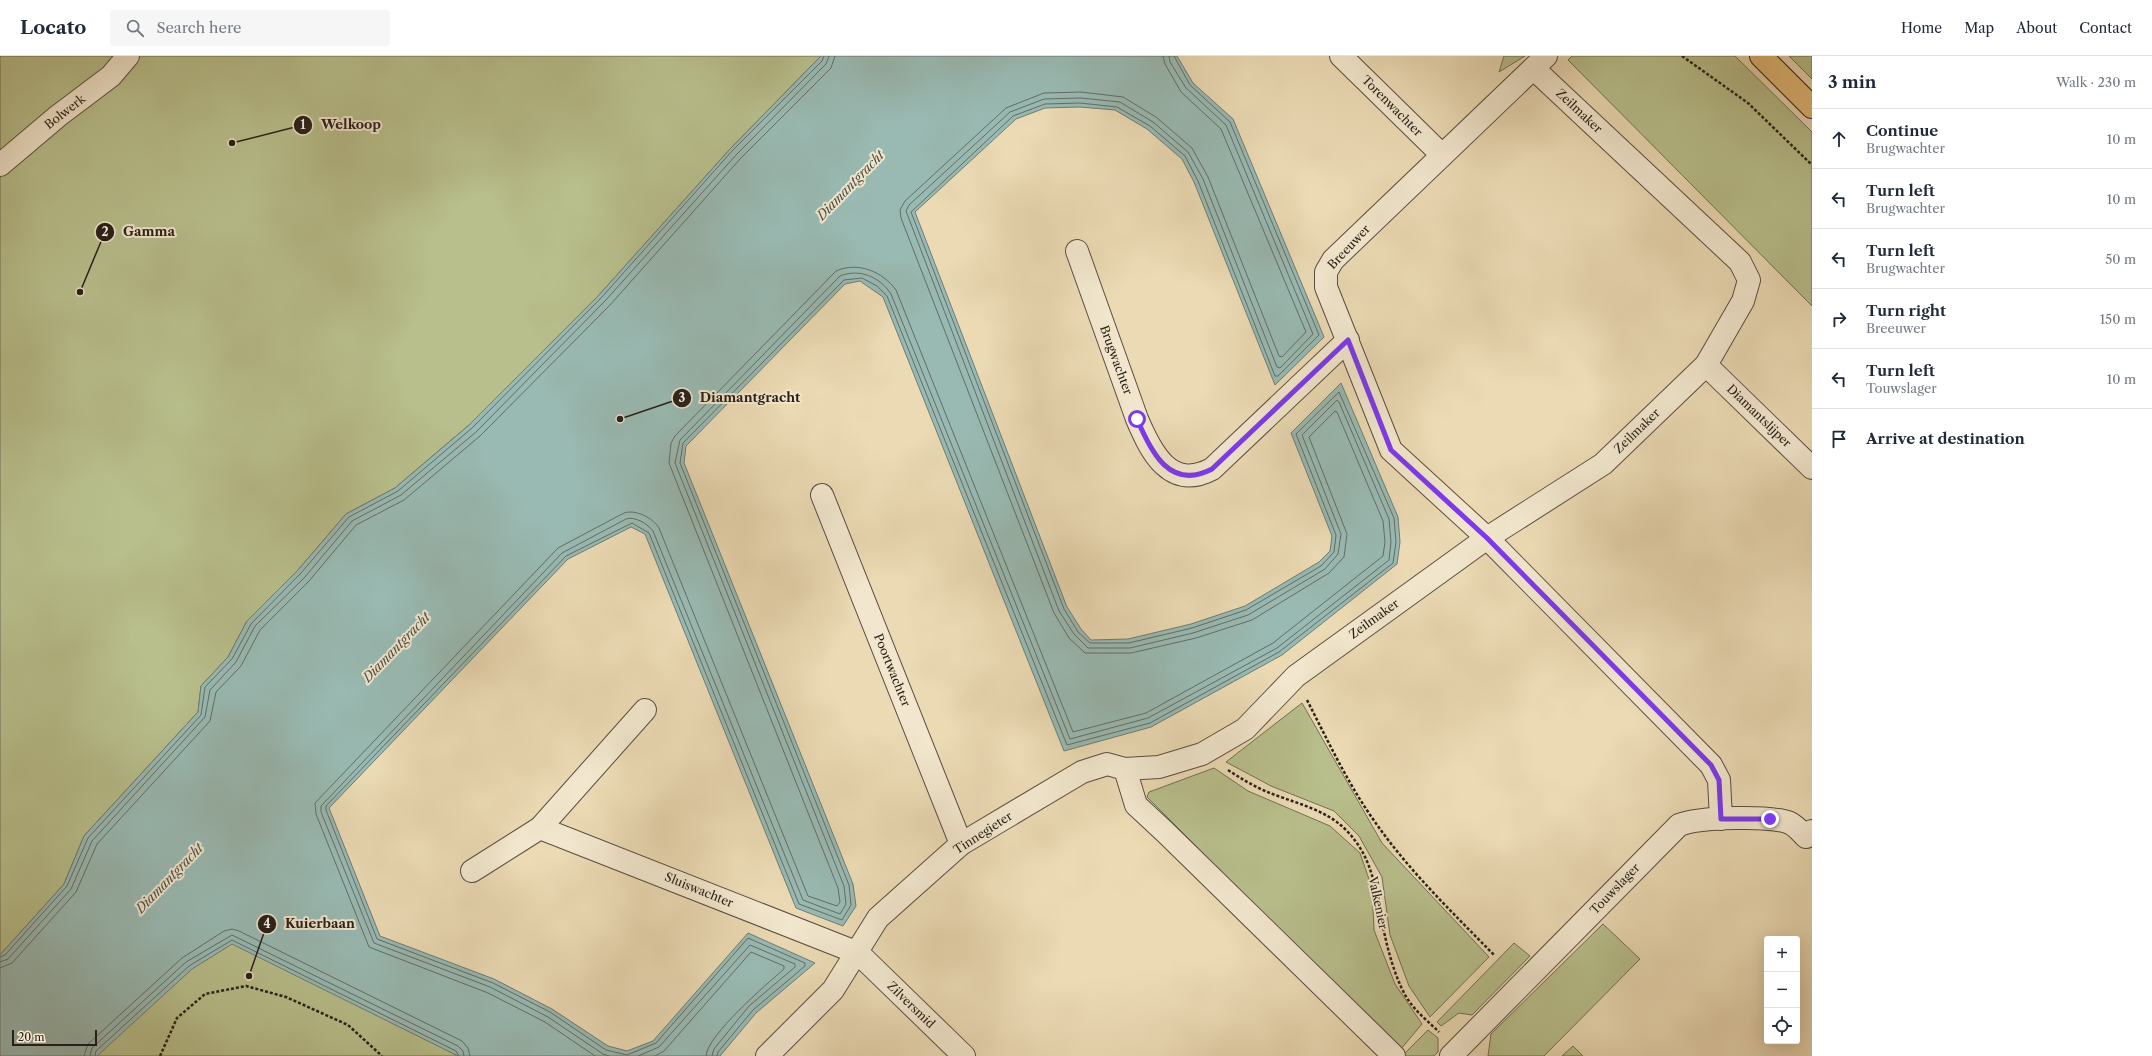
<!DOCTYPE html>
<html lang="en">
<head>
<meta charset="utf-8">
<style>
	body { margin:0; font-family:"Libre Caslon Text",serif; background:#f6f6f7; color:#1f2937 }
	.controls { position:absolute; right:12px; bottom:12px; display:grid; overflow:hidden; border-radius:4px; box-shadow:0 4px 16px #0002 }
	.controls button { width:36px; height:36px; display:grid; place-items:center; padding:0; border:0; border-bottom:1px solid #e0e1e3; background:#fff; color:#1f2937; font:20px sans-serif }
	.scale { position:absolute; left:12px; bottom:10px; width:85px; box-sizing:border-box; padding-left:4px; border:2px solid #2a2019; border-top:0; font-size:11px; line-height:14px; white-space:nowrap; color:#2a2019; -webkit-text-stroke:3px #f2e7ce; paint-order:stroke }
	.stop { position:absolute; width:12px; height:12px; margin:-9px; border:3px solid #7c3aed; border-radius:50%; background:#fff }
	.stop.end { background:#7c3aed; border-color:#fff; box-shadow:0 1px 4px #0008 }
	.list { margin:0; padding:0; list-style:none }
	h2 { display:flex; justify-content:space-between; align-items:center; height:52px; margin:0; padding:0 16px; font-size:17px }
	h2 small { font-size:13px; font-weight:400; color:#747a83 }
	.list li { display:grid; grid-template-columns:26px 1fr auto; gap:12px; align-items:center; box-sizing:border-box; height:60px; padding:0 16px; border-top:1px solid #e0e1e3 }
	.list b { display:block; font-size:15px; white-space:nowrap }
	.list p { margin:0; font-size:13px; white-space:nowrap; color:#747a83 }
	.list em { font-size:13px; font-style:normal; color:#747a83 }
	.icon { flex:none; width:22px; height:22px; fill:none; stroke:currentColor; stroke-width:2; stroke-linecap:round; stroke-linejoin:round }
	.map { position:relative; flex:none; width:1812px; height:1000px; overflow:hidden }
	header { display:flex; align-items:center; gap:24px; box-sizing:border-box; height:56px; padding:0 20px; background:#fff; border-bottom:1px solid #e0e1e3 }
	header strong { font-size:19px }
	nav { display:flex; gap:22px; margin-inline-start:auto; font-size:14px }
	.search { width:280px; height:36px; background:#f6f6f7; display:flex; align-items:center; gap:10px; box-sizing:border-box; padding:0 14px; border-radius:4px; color:#747a83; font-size:15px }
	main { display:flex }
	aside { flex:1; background:#fff }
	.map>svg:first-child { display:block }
	.green { fill:#b8bf8c; stroke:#717052 }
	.water { fill:#99bab3; stroke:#6d7c75 }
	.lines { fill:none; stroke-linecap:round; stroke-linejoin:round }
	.shore { stroke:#626d66; stroke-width:1 }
	.minor-casing { stroke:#5a4e40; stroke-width:24 }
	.major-casing { stroke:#2a2019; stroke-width:24 }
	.path { stroke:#2a2019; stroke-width:2.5; stroke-dasharray:3 2; stroke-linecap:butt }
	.minor { stroke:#f2e7ce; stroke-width:22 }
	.major { stroke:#e6bd7a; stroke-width:22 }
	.route { stroke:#7c3aed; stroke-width:5 }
	.labels { text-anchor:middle; stroke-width:4; stroke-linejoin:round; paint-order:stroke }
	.street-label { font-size:12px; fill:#2a2019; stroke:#f2e7ce }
	.water-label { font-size:13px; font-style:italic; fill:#4b4e47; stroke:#f2e7ce }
	.leader { fill:none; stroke:#2a2019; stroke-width:1.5 }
	.callout-dot { fill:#2a2019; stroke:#f2e7ce; stroke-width:1.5 }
	.mark-label { font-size:12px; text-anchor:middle; font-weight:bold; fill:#fff }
	.callout-label { font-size:13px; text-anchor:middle; font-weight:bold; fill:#2a2019; stroke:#f2e7ce; stroke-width:4; stroke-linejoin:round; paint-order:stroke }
</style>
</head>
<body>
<header>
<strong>Locato</strong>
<div class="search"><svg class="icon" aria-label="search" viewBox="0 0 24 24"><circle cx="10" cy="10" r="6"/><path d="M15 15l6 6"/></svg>Search here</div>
<nav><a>Home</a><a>Map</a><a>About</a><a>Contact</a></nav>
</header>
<main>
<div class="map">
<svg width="1812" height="1000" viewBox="0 0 1812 1000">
	<rect width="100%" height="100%" fill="#ebdab4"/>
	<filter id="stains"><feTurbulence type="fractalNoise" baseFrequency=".005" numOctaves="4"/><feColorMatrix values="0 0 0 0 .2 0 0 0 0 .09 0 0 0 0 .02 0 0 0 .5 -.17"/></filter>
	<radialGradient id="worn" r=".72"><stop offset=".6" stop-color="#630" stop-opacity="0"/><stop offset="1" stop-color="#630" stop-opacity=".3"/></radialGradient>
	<!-- green -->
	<g class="green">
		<polygon points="0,0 821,0 730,93 599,239 469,369 395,432 346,458 298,514 247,565 228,601 201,630 198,656 84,780 64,828 0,899"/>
		<polygon points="1504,0 1525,0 1499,16"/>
		<polygon points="1572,0 1735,0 1812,76 1812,250 1568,4"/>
		<polygon points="1789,0 1812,0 1812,23"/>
		<polygon points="1302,647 1382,787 1489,901 1430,961 1409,930 1390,879 1382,821 1359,780 1334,755 1271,730 1226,706"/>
		<polygon points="1214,712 1248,735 1330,770 1360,797 1372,832 1374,874 1395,928 1422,968 1400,994 1147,741 1149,736"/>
		<polygon points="240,863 456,999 458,1000 79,1000"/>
		<polygon points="1603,868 1640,903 1544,1000 1488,1000 1491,978"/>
		<polygon points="1514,887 1530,900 1472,959 1459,957 1441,970 1437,966"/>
		<polygon points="1428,974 1438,982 1438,996 1434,1000 1402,1000"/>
		<polygon points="1573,990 1583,1000 1562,1000"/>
	</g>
	<!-- water -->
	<polygon class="water" points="821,0 1177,0 1193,27 1233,63 1324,281 1275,329 1194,126 1182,103 1147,73 1115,54 1080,51 1045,52 1016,63 915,156 1067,551 1081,573 1091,584 1128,583 1191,568 1245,550 1319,506 1330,495 1332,480 1291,377 1341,327 1398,461 1400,486 1397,508 1282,599 1151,671 1064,695 883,241 860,225 845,228 686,390 684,407 853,828 856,850 843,870 796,852 645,478 631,471 568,503 329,752 380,880 494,923 552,953 608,990 627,995 653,985 748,877 815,907 756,957 720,1000 458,1000 232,888 192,913 97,1000 0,1000 0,899 64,828 84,780 198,656 201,630 228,601 247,565 298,514 346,458 395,432 469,369 599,239 730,93"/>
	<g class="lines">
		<!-- shore -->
		<g class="shore">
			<polyline points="0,901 5,899 67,830 88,782 201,659 205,631 232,603 251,568 301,517 349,461 398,435 472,372 602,241 732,95 822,5 824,0"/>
			<polyline points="0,906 8,903 71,833 92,785 205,661 210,634 236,606 255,570 305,521 352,465 401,439 476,376 605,245 736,99 826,8 829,0"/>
			<polyline points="0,912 12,907 76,836 97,788 210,665 216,636 241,610 260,574 309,525 356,469 404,444 480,380 610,249 740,103 831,12 835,0"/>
			<polyline points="84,1000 88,988 182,902 224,875 232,873 239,875 462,985 468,992 470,1000"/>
			<polyline points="90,1000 92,992 186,906 232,879 458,990 463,995 464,1000"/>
			<polyline points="95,1000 96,995 189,910 232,884 456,995 459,1000"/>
			<path d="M595,1000L545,966L488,937L369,891L316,758L315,747L558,492L624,457C636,453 653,462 659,472L808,840L837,850L840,846L838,832L669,407L671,387L675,380L836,215C858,205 883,216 896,234L1073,676L1146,657L1273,587L1383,500L1385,486L1383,465L1337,356L1335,355L1309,381L1347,478L1344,501L1329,517L1252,564L1196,582L1131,597H1085L1069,582L1054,557L901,162L900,154L905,145L1006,52L1044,37L1081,36L1123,41L1156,61L1192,92L1208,121L1279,300L1282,301L1306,276L1221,73L1181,36L1165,8L1163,0"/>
			<path d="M609,1000L603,998L548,961L490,931L374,887L321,756V750L562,497L626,463C635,460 648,468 653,475L803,844L840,858L846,848L844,830L675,407L680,384L840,220C859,212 880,221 891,238L1070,683L1148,662L1277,592L1389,504L1391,486L1389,463L1339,346L1337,344L1302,379L1341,478L1338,498L1325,513L1248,559L1193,577L1130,592H1088L1074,578L1059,555L906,155L909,149L1010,56L1044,43L1081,42L1120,46L1153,66L1188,96L1203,123L1277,311L1280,312L1313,278L1226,69L1186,32L1170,6L1169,0"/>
			<polyline points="638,1000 659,991 750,889 795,908 795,911 749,950 714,993 712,1000"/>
			<path d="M655,1000L664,995L751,896L784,910V913C767,928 707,979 706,1000"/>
			<polyline points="717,1000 718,996 753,954 805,910 805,907 748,882 656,987 627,999 606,994 550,956 493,927 377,883 326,754 326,750 566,500 632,467 649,477 799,848 842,864 851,849 849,829 680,407 683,387 844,224 862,222 877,230 887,240 1067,689 1150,667 1279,596 1393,507 1396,486 1394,462 1339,336 1296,378 1336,479 1334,496 1321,510 1246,554 1192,572 1129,587 1090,587 1078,576 1064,553 911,156 1013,60 1045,48 1080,47 1117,51 1150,70 1185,100 1198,125 1275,320 1278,320 1319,279 1230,66 1190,29 1174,0"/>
		</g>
		<defs>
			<g id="minor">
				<polyline points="1341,0 1442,99"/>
				<polyline points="1546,0 1333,204 1326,216 1326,231 1391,394 1487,482 1711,709 1719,724 1721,763"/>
				<polyline points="0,109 58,60 111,20 128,0"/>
				<path d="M1077,195L1137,363C1151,396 1170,435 1212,413L1348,284"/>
				<polyline points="1706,309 1812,412"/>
				<polyline points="822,439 961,788"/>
				<polyline points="645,654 540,772 858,897 964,1000"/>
				<polyline points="1125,713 1136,749 1165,776 1394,1000"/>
				<polyline points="472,815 540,772"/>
				<polyline points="767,1000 833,934 878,862 961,788 1082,716 1107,708 1125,713 1159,711 1202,698 1245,673 1296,620 1487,482 1603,408 1706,309 1743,245 1749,224 1740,206 1534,13"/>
				<path d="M1451,1000L1679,769C1699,761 1770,759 1790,767C1796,770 1801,776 1806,781L1812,775"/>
			</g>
			<polyline id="major" points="1761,0 1812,51"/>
		</defs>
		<!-- minor casing -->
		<use href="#minor" class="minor-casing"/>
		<!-- major casing -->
		<use href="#major" class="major-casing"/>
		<!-- path -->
		<g class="path">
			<polyline points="1682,0 1748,47 1812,109"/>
			<path d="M1307,644C1328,685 1348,728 1375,766C1410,816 1453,857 1495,900"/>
			<path d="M1228,714C1240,722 1252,729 1265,735C1291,746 1326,753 1346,774C1376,804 1376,842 1385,880C1389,899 1398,930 1409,945C1417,957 1429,966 1439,976"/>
			<polyline points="160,1000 177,962 205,938 246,930 286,941 348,969 382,1000"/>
		</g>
		<!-- minor -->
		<use href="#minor" class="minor"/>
		<!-- major -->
		<use href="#major" class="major"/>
	</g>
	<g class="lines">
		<!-- route -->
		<path class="route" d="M1137,363C1151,396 1170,435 1212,413L1348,284L1391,394L1487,482L1711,709L1719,724L1721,763H1770"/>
	</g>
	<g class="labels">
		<!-- street labels -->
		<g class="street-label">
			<text transform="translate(1392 50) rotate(45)" y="4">Torenwachter</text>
			<text transform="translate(1579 55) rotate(43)" y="4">Zeilmaker</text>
			<text transform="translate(65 56) rotate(-38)" y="4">Bolwerk</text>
			<text transform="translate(1349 191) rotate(-47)" y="4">Breeuwer</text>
			<text transform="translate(1116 304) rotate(70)" y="4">Brugwachter</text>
			<text transform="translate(1759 360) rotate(44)" y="4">Diamantslijper</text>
			<text transform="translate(1637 375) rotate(-44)" y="4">Zeilmaker</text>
			<text transform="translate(1374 563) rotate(-36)" y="4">Zeilmaker</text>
			<text transform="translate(892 614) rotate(68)" y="4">Poortwachter</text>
			<text transform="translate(983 777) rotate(-33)" y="4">Tinnegieter</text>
			<text transform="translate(1615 833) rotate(-46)" y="4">Touwslager</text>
			<text transform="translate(699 834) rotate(22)" y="4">Sluiswachter</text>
			<text transform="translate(1378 847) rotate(78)" y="4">Valkenier</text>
			<text transform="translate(911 949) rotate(44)" y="4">Zilversmid</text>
		</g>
		<!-- water labels -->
		<g class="water-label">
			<text transform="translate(850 129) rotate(-46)" y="5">Diamantgracht</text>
			<text transform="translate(396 591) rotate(-46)" y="5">Diamantgracht</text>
			<text transform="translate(169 822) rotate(-46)" y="5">Diamantgracht</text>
		</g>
	</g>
	<!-- callouts -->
	<path class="leader" d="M232 87L303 69M80 236L105 176M620 363L682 342M249 920L267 868"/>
	<g class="callout-dot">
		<circle cx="232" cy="87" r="4"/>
		<circle cx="80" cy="236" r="4"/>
		<circle cx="620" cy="363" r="4"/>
		<circle cx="249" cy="920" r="4"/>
		<circle cx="303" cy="69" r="10"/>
		<circle cx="105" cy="176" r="10"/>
		<circle cx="682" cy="342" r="10"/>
		<circle cx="267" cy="868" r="10"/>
	</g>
	<g class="mark-label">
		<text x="303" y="73">1</text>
		<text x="105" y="180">2</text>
		<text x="682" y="346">3</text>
		<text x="267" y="872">4</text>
	</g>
	<g class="callout-label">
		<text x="351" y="73">Welkoop</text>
		<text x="149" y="180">Gamma</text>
		<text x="750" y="346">Diamantgracht</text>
		<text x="320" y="872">Kuierbaan</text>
	</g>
	<rect width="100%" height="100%" filter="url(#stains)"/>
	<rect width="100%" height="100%" fill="url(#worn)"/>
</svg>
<div class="controls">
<button>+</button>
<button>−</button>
<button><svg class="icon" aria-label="locate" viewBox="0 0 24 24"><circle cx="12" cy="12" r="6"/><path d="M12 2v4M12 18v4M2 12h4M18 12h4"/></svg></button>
</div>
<div class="scale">20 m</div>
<div class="stop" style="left:1137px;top:363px"></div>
<div class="stop end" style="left:1770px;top:763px"></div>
</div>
<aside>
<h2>3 min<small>Walk · 230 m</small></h2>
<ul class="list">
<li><svg class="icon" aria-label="ahead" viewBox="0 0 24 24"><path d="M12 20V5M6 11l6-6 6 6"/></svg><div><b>Continue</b><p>Brugwachter</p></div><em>10 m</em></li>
<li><svg class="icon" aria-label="left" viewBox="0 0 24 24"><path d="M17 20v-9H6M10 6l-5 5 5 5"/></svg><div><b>Turn left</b><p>Brugwachter</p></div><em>10 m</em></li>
<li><svg class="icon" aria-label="left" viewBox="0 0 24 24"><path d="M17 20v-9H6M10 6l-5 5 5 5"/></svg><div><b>Turn left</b><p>Brugwachter</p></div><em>50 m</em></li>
<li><svg class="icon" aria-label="right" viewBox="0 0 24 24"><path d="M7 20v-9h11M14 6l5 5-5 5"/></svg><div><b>Turn right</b><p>Breeuwer</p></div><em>150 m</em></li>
<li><svg class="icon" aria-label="left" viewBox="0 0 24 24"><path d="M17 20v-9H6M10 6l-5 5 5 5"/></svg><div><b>Turn left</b><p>Touwslager</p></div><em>10 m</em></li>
<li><svg class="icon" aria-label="arrive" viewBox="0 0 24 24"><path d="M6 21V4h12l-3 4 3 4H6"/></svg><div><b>Arrive at destination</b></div></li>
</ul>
</aside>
</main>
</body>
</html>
